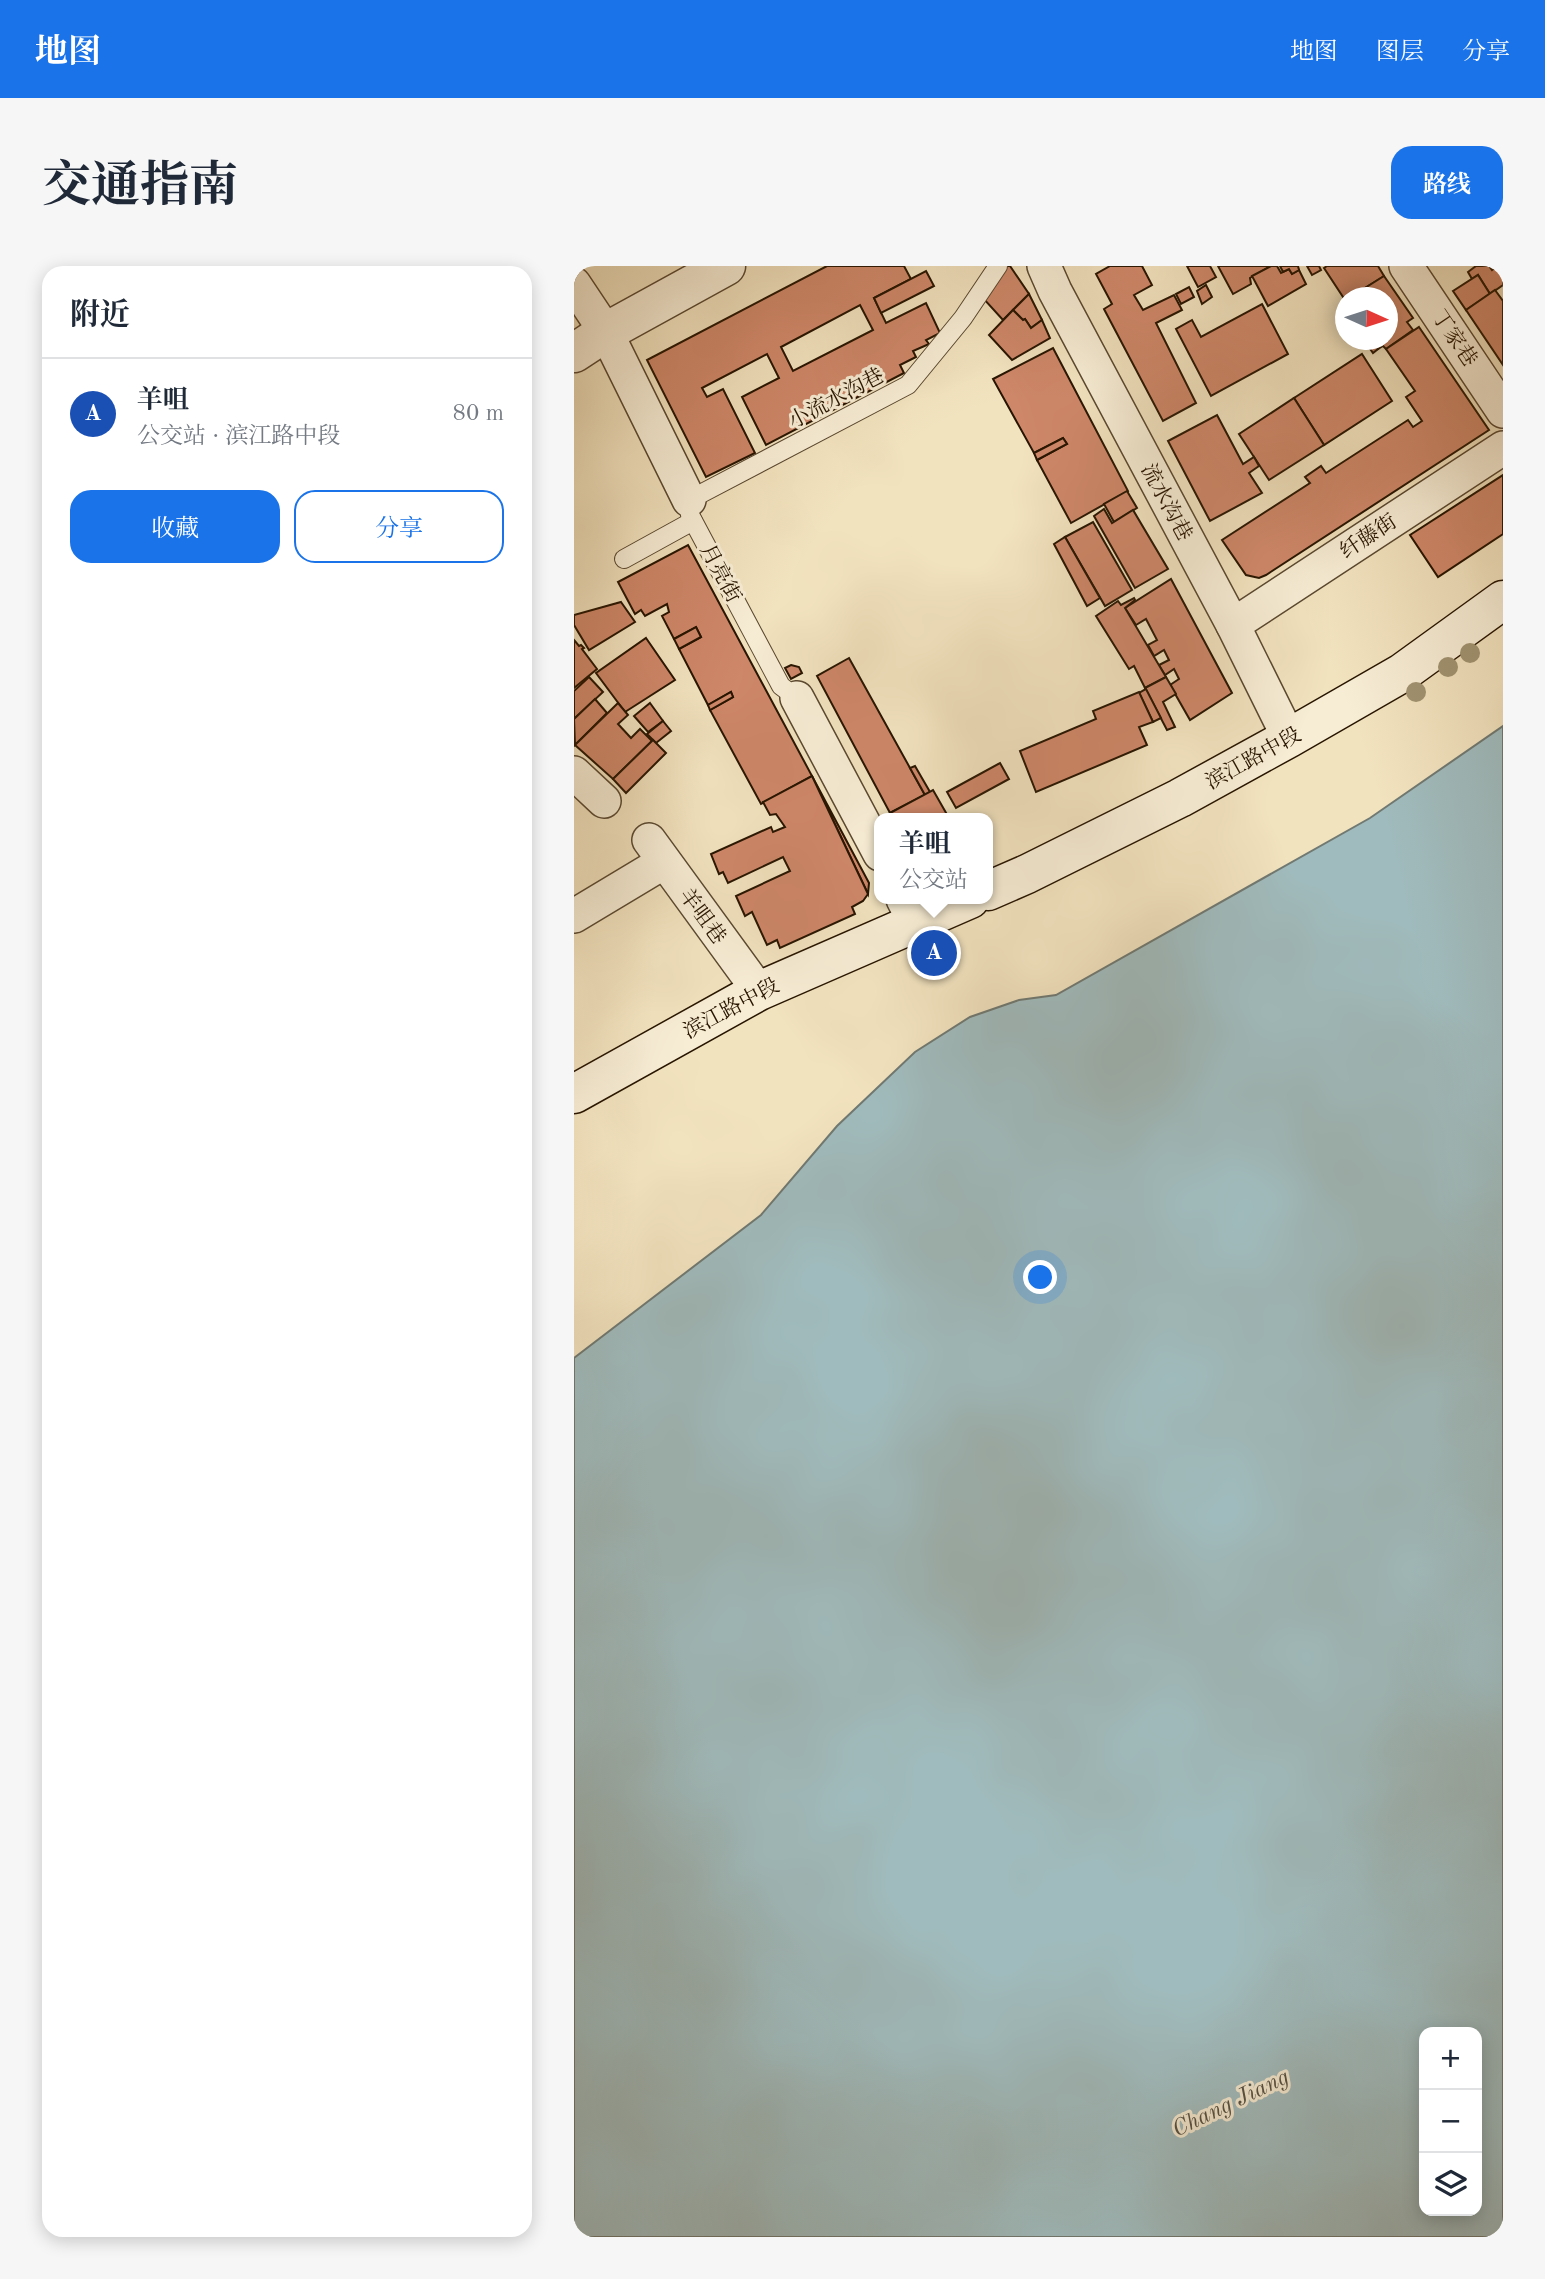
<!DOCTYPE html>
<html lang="zh">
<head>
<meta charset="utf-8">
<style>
	body { margin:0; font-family:"Old Standard TT","Noto Serif SC",serif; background:#f6f6f7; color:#1f2937 }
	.controls { position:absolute; right:21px; bottom:21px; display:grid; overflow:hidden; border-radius:14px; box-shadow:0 4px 18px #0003 }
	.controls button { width:63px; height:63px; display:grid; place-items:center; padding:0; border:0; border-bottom:2px solid #e0e1e3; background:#fff; color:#1f2937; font:35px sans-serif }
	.compass { position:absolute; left:761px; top:21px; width:63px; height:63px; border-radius:50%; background:#fff; box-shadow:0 4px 18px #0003; rotate:93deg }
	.you { position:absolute; left:467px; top:1012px; width:24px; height:24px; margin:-18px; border:5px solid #fff; border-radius:50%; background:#1a73e8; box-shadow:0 0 0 10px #1a73e833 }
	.badge { display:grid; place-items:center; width:46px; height:46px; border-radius:50%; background:#1a73e8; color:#fff; font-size:23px; font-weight:700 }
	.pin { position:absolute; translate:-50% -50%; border:4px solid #fff; box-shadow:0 2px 7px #0006 }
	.popup { position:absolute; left:300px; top:547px; width:119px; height:91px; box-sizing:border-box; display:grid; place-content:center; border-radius:14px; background:#fff; filter:drop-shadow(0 2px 5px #0005); font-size:23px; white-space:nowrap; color:#747a83 }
	.popup b { font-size:26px; color:#1f2937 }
	.popup::after { content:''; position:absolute; left:50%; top:100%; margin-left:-14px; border:14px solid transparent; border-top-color:#fff }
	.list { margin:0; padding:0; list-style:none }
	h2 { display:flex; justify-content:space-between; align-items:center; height:91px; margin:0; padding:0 28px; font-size:30px }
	h2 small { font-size:23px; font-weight:400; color:#747a83 }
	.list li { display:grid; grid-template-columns:46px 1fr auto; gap:21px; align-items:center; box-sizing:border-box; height:112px; padding:0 28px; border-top:2px solid #e0e1e3 }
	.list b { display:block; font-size:26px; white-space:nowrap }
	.list p { margin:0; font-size:23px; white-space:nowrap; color:#747a83 }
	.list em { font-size:23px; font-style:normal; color:#747a83 }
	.actions { display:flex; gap:14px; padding:21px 28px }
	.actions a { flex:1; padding:16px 0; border:2px solid #1a73e8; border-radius:21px; text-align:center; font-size:24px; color:#1a73e8 }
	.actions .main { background:#1a73e8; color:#fff }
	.icon { flex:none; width:38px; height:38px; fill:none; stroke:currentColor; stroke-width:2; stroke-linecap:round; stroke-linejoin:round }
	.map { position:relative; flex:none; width:929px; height:1971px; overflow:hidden; border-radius:21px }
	header { display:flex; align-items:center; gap:42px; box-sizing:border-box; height:98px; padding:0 35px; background:#1a73e8; color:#fff }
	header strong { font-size:33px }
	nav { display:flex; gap:38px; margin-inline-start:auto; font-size:24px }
	.intro { display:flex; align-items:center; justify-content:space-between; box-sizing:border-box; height:168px; padding:0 42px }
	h1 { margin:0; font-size:49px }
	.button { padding:18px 32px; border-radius:21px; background:#1a73e8; color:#fff; font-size:24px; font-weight:700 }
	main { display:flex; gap:42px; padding:0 42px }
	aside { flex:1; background:#fff; border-radius:21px; box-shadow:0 4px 18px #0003 }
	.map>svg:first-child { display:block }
	.water { fill:#a0bbbd; stroke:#707972; stroke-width:2; fill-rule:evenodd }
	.building { fill:#ce8769; stroke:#281501; stroke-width:2; fill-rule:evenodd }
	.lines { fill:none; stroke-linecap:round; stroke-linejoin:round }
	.service-casing { stroke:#5a4830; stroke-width:20 }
	.minor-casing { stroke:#5a4830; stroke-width:36 }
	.tertiary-casing { stroke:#5a4830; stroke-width:41 }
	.secondary-casing { stroke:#281501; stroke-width:41 }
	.service { stroke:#f7edd5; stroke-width:18 }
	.minor { stroke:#f7edd5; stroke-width:33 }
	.tertiary { stroke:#f7edd5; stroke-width:38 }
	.secondary { stroke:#f7edd5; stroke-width:38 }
	.tree { fill:#a19371 }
	.labels { text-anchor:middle; stroke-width:6; stroke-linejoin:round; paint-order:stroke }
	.street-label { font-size:21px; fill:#281501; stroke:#f7edd5 }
	.water-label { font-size:23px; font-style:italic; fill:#524f43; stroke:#f7edd5 }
</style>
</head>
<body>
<header>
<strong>地图</strong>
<nav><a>地图</a><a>图层</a><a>分享</a></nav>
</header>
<div class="intro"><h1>交通指南</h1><a class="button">路线</a></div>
<main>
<aside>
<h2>附近<small></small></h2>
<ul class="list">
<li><span class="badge" style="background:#1a4fb4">A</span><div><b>羊咀</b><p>公交站 · 滨江路中段</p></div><em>80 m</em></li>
</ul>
<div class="actions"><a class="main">收藏</a><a>分享</a></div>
</aside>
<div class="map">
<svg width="929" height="1971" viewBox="0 0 929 1971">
	<rect width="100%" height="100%" fill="#f2e3bf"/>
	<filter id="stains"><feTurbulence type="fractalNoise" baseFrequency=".00286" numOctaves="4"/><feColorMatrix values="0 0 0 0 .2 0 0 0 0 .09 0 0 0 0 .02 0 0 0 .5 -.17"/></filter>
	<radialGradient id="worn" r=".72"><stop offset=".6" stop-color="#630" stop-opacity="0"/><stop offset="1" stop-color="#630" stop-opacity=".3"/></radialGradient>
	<!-- water -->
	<path class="water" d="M929,460V1971H0V1092L187,949L263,860L341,786L396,751L445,734L482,729L796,552ZM850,1766H903V1945H850Z"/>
	<!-- building -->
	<g class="building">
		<path d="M253,0H330L337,13L300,32L312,57L352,37L366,67L352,74L355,78L339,85L342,91L326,99L330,107L192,179L168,131L205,112L193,88L128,122L133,131L149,123L181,187L132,211L73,94ZM286,39L299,64L219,105L207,81Z"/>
		<polygon points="427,0 436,0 455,28 429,54 408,31"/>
		<polygon points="536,0 568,0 578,19 560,29 569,44 600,29 608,44 582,57 622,137 589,155 530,43 538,38 522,8"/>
		<polygon points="613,0 636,0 642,11 624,21"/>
		<polygon points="644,0 697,0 676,12 677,18 659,28"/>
		<polygon points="697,0 703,0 707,7 715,3 718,8 725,4 732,18 694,40 678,10"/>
		<polygon points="706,0 724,0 725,4 718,8 715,3 709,6"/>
		<polygon points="733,0 745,0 747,4 738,9"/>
		<polygon points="753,0 804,0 810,10 775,32 772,32 771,34 750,2"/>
		<polygon points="902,0 915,0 918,4 923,0 929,0 929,19 916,28 904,9 898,13 894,6"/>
		<polygon points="352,5 360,20 307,47 300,32"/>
		<polygon points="904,9 916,28 892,44 879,25"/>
		<polygon points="810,10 839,52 833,56 839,64 812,83 809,80 804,83 797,74 814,74 814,32 775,32"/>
		<polygon points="632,19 638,31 628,38 623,25"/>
		<polygon points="615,21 620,31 607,38 602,28"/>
		<polygon points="921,24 929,35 929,99 892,44"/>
		<polygon points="455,28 468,54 457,62 451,53 449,54 439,44"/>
		<polygon points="688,38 714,88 637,130 602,63 618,54 627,71"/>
		<polygon points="439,44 449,54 451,53 457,62 468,54 476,72 438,94 415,69"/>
		<polygon points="845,61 915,164 692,309 685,312 672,309 648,274 736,217 731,211 747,200 752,207 834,154 839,161 848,155 832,131 841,125 812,83"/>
		<polygon points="790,74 797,74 804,83 799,87"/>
		<polygon points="479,82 554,225 497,257 463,194 493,178 489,172 460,187 419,113"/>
		<polygon points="788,88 818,135 750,179 720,132"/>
		<polygon points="720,132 750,179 695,214 665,168"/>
		<polygon points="643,149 669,198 680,191 685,200 675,207 688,227 636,255 594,175"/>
		<polygon points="489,172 493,178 463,194 460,187"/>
		<polygon points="929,209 929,268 864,311 836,269"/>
		<polygon points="553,225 563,242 540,256 530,238"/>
		<polygon points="530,243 538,257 559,244 594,303 561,322 520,250"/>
		<polygon points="519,256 558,324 531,340 491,271"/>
		<polygon points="491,271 526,332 513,340 480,278"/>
		<polygon points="114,279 238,510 187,538 136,444 159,431 157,426 134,439 105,383 127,371 122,361 100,373 88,350 95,346 93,338 71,350 67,344 61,348 44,316"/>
		<polygon points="597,313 658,427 616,454 596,419 605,413 600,403 591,409 585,399 595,394 590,384 580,390 574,379 583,374 572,353 562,359 551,342"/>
		<polygon points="560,332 561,334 551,342 592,411 571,422 560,400 555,403 522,350 544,335 547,339"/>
		<polygon points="47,336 61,356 15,384 0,359 0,349"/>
		<polygon points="122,361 127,371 105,383 100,373"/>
		<polygon points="72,372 101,414 51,446 22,407"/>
		<polygon points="0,374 5,380 7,379 10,382 8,383 23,403 0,422"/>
		<polygon points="275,392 351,529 316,547 243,410"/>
		<polygon points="217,399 225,401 228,407 217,413 211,402"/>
		<polygon points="15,411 29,426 0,453 0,425"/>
		<polygon points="592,411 602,428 589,436 601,461 593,464 571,422"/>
		<polygon points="572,423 587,452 579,456 565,427"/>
		<polygon points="157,426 159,431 136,444 134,439"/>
		<polygon points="565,426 579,456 565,461 573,479 462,526 446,485 522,453 519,445"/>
		<polygon points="21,433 33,447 1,479 0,453"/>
		<polygon points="44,437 54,449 44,458 57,472 66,463 78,475 39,513 1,479"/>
		<polygon points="76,437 89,455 74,466 60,450"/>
		<polygon points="89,455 97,465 82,477 73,468"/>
		<polygon points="79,474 92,487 52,527 39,513"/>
		<polygon points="426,497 435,513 382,542 373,526"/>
		<polygon points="341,500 356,526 351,529 336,502"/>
		<polygon points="238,510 295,617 294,628"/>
		<polygon points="238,510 294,628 289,635 278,641 281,648 206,682 203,674 193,679 178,646 171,650 162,630 216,605 209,591 154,617 149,606 145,608 137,588 197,561 199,566 211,561 202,548 196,549 189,536"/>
		<polygon points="359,524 375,552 319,552 316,547"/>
	</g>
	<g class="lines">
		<defs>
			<g id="service">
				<polyline points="50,293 119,255"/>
				<polyline points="223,432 207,420 116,249 115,234 334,119 389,52 424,0"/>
			</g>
			<g id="minor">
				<polyline points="470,0 481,25 659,359 715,472"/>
				<polyline points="832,0 929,145"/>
				<polyline points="0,18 32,66 115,234"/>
				<polyline points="659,359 929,182"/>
				<polyline points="223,432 306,588"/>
				<polyline points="0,507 30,535"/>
				<polyline points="75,574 185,725"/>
				<polyline points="329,633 341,657"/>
				<polyline points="0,650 90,596"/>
			</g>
			<polyline id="tertiary" points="0,87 32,66 152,0"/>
			<g id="secondary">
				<polyline points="414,625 453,608 606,532 715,472 828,407 929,334"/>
				<polyline points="0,828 185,725 396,633"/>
			</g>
		</defs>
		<!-- service casing -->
		<use href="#service" class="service-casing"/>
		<!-- minor casing -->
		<use href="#minor" class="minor-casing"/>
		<!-- tertiary casing -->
		<use href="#tertiary" class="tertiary-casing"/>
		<!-- secondary casing -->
		<use href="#secondary" class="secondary-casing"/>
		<!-- service -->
		<use href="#service" class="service"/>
		<!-- minor -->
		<use href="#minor" class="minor"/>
		<!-- tertiary -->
		<use href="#tertiary" class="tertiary"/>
		<!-- secondary -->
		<use href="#secondary" class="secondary"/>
	</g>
	<!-- trees -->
	<g class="tree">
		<circle cx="896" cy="387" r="10"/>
		<circle cx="874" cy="401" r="10"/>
		<circle cx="842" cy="426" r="10"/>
	</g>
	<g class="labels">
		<!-- street labels -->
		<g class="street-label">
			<text transform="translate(881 72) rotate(56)" y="7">丁家巷</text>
			<text transform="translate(262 132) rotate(-28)" y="7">小流水沟巷</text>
			<text transform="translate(593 236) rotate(62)" y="7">流水沟巷</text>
			<text transform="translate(794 270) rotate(-33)" y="7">纤藤街</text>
			<text transform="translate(147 307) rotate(62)" y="7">月亮街</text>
			<text transform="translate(679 492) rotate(-29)" y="7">滨江路中段</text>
			<text transform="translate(129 650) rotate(54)" y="7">羊咀巷</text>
			<text transform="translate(157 742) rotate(-28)" y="7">滨江路中段</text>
		</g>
		<!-- water labels -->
		<g class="water-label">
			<text transform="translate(656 1836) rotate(-26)" y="8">Chang Jiang</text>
		</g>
	</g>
	<rect width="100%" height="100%" filter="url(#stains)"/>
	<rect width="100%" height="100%" fill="url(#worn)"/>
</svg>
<div class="controls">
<button>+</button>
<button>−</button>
<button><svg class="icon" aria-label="layers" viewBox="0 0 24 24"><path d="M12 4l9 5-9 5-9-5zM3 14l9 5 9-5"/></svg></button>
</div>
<svg class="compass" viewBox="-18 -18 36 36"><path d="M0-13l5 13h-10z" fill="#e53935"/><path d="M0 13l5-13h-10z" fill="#747a83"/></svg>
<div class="you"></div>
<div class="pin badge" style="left:360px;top:687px;background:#1a4fb4">A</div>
<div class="popup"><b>羊咀</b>公交站</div>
</div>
</main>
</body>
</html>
